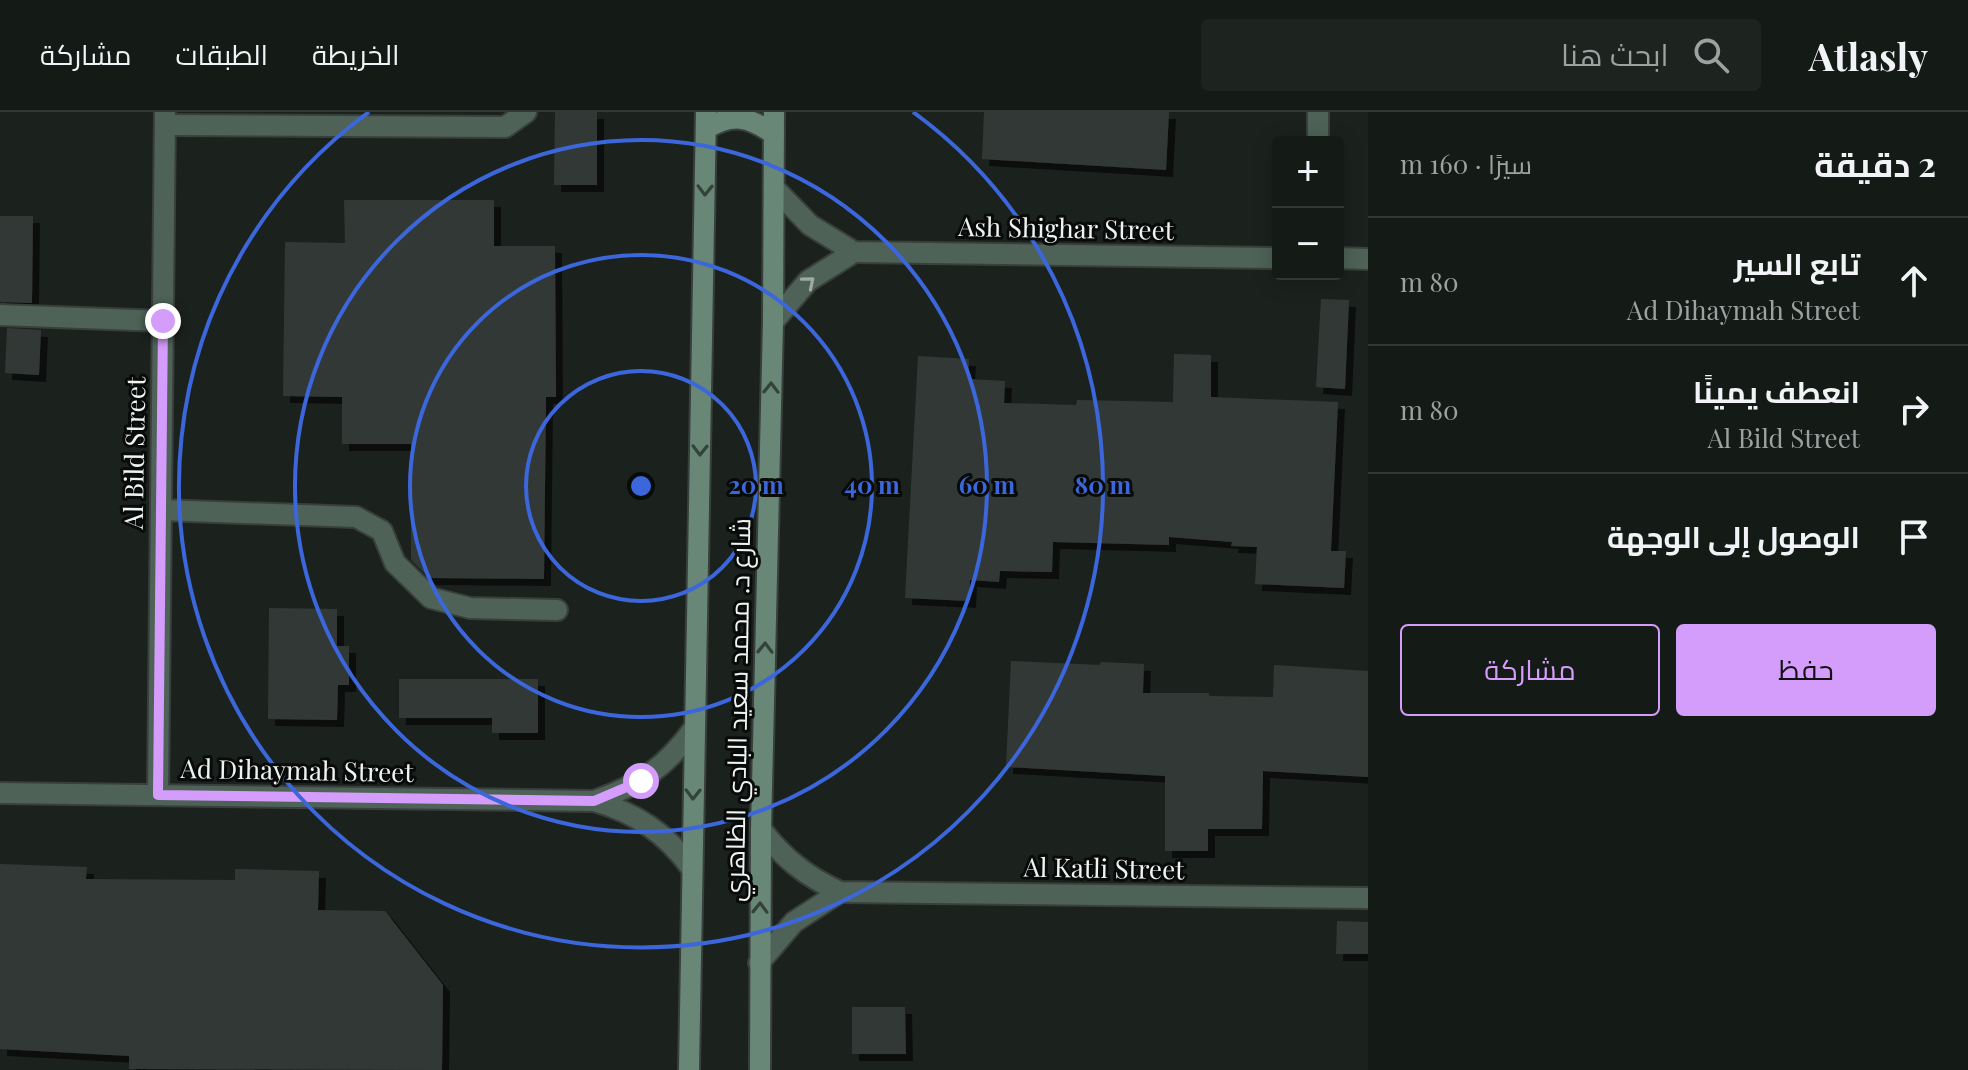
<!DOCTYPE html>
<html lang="ar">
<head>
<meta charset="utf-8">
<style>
	body { margin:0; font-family:"Playfair Display",Cairo,serif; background:#1d231f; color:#f1f3f6; direction:rtl }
	.controls { position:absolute; right:24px; top:24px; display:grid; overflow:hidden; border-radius:8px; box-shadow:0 4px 20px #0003 }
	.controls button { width:72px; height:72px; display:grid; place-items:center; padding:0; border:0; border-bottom:2px solid #333835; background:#141a16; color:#f1f3f6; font:40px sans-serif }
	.stop { position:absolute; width:24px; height:24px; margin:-18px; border:6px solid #d49cfb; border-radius:50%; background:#fff }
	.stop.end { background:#d49cfb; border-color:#fff; box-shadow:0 2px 8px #0008 }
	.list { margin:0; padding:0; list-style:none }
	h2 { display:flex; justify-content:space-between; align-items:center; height:104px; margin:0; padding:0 32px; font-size:34px }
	h2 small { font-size:26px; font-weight:400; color:#9da1a1 }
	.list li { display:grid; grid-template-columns:52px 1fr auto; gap:24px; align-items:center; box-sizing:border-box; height:128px; padding:0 32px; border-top:2px solid #333835 }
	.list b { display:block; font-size:30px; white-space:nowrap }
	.list p { margin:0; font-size:26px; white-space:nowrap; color:#9da1a1 }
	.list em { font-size:26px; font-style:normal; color:#9da1a1 }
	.actions { display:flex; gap:16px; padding:24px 32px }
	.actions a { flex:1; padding:18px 0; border:2px solid #d49cfb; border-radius:8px; text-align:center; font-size:28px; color:#d49cfb }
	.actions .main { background:#d49cfb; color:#111 }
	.icon { flex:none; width:44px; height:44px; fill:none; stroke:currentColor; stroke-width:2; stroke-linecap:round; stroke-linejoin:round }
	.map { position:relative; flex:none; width:1368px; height:958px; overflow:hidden; direction:ltr }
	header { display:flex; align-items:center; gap:48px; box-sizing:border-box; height:112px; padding:0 40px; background:#141a16; border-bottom:2px solid #333835 }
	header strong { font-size:38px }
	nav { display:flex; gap:44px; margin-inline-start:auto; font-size:28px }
	.search { width:560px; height:72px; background:#1d231f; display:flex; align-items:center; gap:20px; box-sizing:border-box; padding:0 28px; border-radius:8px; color:#9da1a1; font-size:30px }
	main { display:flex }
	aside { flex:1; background:#141a16 }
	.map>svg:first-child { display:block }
	.building { fill:#323935; filter:url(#shadow) }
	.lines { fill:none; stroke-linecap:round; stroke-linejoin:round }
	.lane-casing { stroke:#393f3c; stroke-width:24 }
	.street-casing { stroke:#393f3c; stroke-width:24 }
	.secondary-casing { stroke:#393f3c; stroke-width:24 }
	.lane { stroke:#4e6257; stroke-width:20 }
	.street { stroke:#4e6257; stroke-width:20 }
	.secondary { stroke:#688776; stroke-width:20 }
	.oneway { stroke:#33433a }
	.oneway2 { stroke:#9eaaa4 }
	.route { stroke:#d49cfb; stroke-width:10 }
	.ring { fill:none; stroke:#3c67dc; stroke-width:4 }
	.labels { text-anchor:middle; stroke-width:6; stroke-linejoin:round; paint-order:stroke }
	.street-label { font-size:26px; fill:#eff3f1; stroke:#080b09 }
	.centre { fill:#3c67dc; stroke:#080b09; stroke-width:4 }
	.ring-label { font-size:24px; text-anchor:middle; font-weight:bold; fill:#3c67dc; stroke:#080b09; stroke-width:6; stroke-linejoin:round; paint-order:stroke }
</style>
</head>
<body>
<header>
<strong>Atlasly</strong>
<div class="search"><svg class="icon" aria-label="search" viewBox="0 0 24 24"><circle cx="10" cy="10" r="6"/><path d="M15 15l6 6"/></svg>ابحث هنا</div>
<nav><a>الخريطة</a><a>الطبقات</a><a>مشاركة</a></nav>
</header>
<main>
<aside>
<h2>2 دقيقة<small>سيرًا · 160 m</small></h2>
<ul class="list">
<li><svg class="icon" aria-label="ahead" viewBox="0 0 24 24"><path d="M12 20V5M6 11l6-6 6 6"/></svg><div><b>تابع السير</b><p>Ad Dihaymah Street</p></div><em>80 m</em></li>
<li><svg class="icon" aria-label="right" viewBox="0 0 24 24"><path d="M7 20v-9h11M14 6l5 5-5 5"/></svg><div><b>انعطف يمينًا</b><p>Al Bild Street</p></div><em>80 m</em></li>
<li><svg class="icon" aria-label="arrive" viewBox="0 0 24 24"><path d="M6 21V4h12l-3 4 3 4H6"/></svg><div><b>الوصول إلى الوجهة</b></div></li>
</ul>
<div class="actions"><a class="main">حفظ</a><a>مشاركة</a></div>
</aside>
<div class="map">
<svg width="1368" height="958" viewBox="0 0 1368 958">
	<defs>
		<filter id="shadow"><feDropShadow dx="7" dy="7" stdDeviation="0" flood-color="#0009"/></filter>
	</defs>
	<rect width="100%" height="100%" fill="#1b221e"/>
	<!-- building -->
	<g class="building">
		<polygon points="555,0 597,0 597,73 554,73"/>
		<polygon points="984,0 1169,0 1166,58 982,47"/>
		<polygon points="344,88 494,88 494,134 555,134 556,285 546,285 544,467 429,466 411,448 411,332 342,332 342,285 283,284 285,130 345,131"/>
		<polygon points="0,104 33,104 32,191 0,190"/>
		<polygon points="1321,187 1349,188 1345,277 1316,275"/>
		<polygon points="7,216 41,218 39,263 5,261"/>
		<polygon points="1174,242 1211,243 1211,285 1338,290 1331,439 1346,439 1344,476 1255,472 1257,435 1231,434 1232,430 1169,425 1169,433 1053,430 1052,460 1000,459 999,470 970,468 969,489 905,486 918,244 969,247 968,267 1005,269 1004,291 1076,293 1077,288 1173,290"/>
		<polygon points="269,496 337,497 337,534 349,534 349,573 338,573 337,608 268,607"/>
		<polygon points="1011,549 1100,553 1101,550 1144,552 1143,581 1209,581 1209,584 1273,585 1274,553 1368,559 1368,665 1263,659 1262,717 1208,717 1208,739 1165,739 1165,664 1006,655"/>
		<polygon points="399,567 538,567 538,621 492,621 492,606 399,606"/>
		<polygon points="0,752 87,755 86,767 235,768 235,757 319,759 318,798 385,799 443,873 442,958 129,957 129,944 0,937"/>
		<polygon points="1337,809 1368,810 1368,842 1336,842"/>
		<polygon points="852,895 905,895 906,942 852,942"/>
	</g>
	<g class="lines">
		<defs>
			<g id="lane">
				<polyline points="165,13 505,15 526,0"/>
				<polyline points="0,203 163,209"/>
				<polyline points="161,398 356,405 382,419 395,451 431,486 470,496 557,498"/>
			</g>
			<g id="street">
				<polyline points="1318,30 1318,0"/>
				<polyline points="774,76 810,113 854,140 1278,146"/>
				<polyline points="1338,146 1368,147"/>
				<polyline points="773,210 808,169 854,140"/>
				<path d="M0,681L594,689C636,701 666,721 692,757"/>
				<polyline points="158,683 165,0"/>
				<path d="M594,689C640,673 666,655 695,615"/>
				<path d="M761,717C783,746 807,765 840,780L1368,786"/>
				<polyline points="759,851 794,810 840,780"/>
			</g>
			<g id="secondary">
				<path d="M706,17C733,0 749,5 774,22"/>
				<polyline points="689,958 706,0"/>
				<polyline points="760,958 761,717 773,210 774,0"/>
			</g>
		</defs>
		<!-- lane casing -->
		<use href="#lane" class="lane-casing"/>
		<!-- street casing -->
		<use href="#street" class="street-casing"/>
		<!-- secondary casing -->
		<use href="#secondary" class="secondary-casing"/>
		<!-- lane -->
		<use href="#lane" class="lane"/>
		<!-- street -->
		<use href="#street" class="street"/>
		<!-- secondary -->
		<use href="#secondary" class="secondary"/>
	</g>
	<!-- one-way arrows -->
	<defs><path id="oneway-chevron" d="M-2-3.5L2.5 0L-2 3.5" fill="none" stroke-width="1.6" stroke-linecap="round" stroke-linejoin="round" transform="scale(2)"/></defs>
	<g class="oneway">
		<use href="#oneway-chevron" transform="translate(705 78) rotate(91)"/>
		<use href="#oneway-chevron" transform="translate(771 276) rotate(-89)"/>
		<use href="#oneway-chevron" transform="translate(700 338) rotate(91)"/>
		<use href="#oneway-chevron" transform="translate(765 536) rotate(-89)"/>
		<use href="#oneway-chevron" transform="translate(693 682) rotate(91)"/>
		<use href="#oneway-chevron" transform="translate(760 796) rotate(-89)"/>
	</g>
	<use class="oneway2" href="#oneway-chevron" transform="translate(809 170) rotate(-40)"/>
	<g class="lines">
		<!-- route -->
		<polyline class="route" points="163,209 158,683 594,689 641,669"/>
	</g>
	<!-- distance rings -->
	<g class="ring">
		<circle cx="641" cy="374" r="115"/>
		<circle cx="641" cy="374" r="231"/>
		<circle cx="641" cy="374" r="346"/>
		<path d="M913 0A462 462 0 1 1 369 0"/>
	</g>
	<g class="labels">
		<!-- street labels -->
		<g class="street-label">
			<text transform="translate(1066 117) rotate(1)" y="9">Ash Shighar Street</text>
			<text transform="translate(135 341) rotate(-89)" y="9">Al Bild Street</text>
			<text transform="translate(738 598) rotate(-89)" y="9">شارع د. محمد سعيد البادي الظاهري</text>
			<text transform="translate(297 659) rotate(1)" y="9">Ad Dihaymah Street</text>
			<text transform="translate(1104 757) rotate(1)" y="9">Al Katli Street</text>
		</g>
	</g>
	<circle cx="641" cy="374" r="12" class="centre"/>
	<g class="ring-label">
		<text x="756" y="382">20 m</text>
		<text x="872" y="382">40 m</text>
		<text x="987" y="382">60 m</text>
		<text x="1103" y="382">80 m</text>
	</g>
</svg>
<div class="controls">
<button>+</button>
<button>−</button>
</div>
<div class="stop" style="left:641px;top:669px"></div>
<div class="stop end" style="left:163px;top:209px"></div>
</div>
</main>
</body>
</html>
